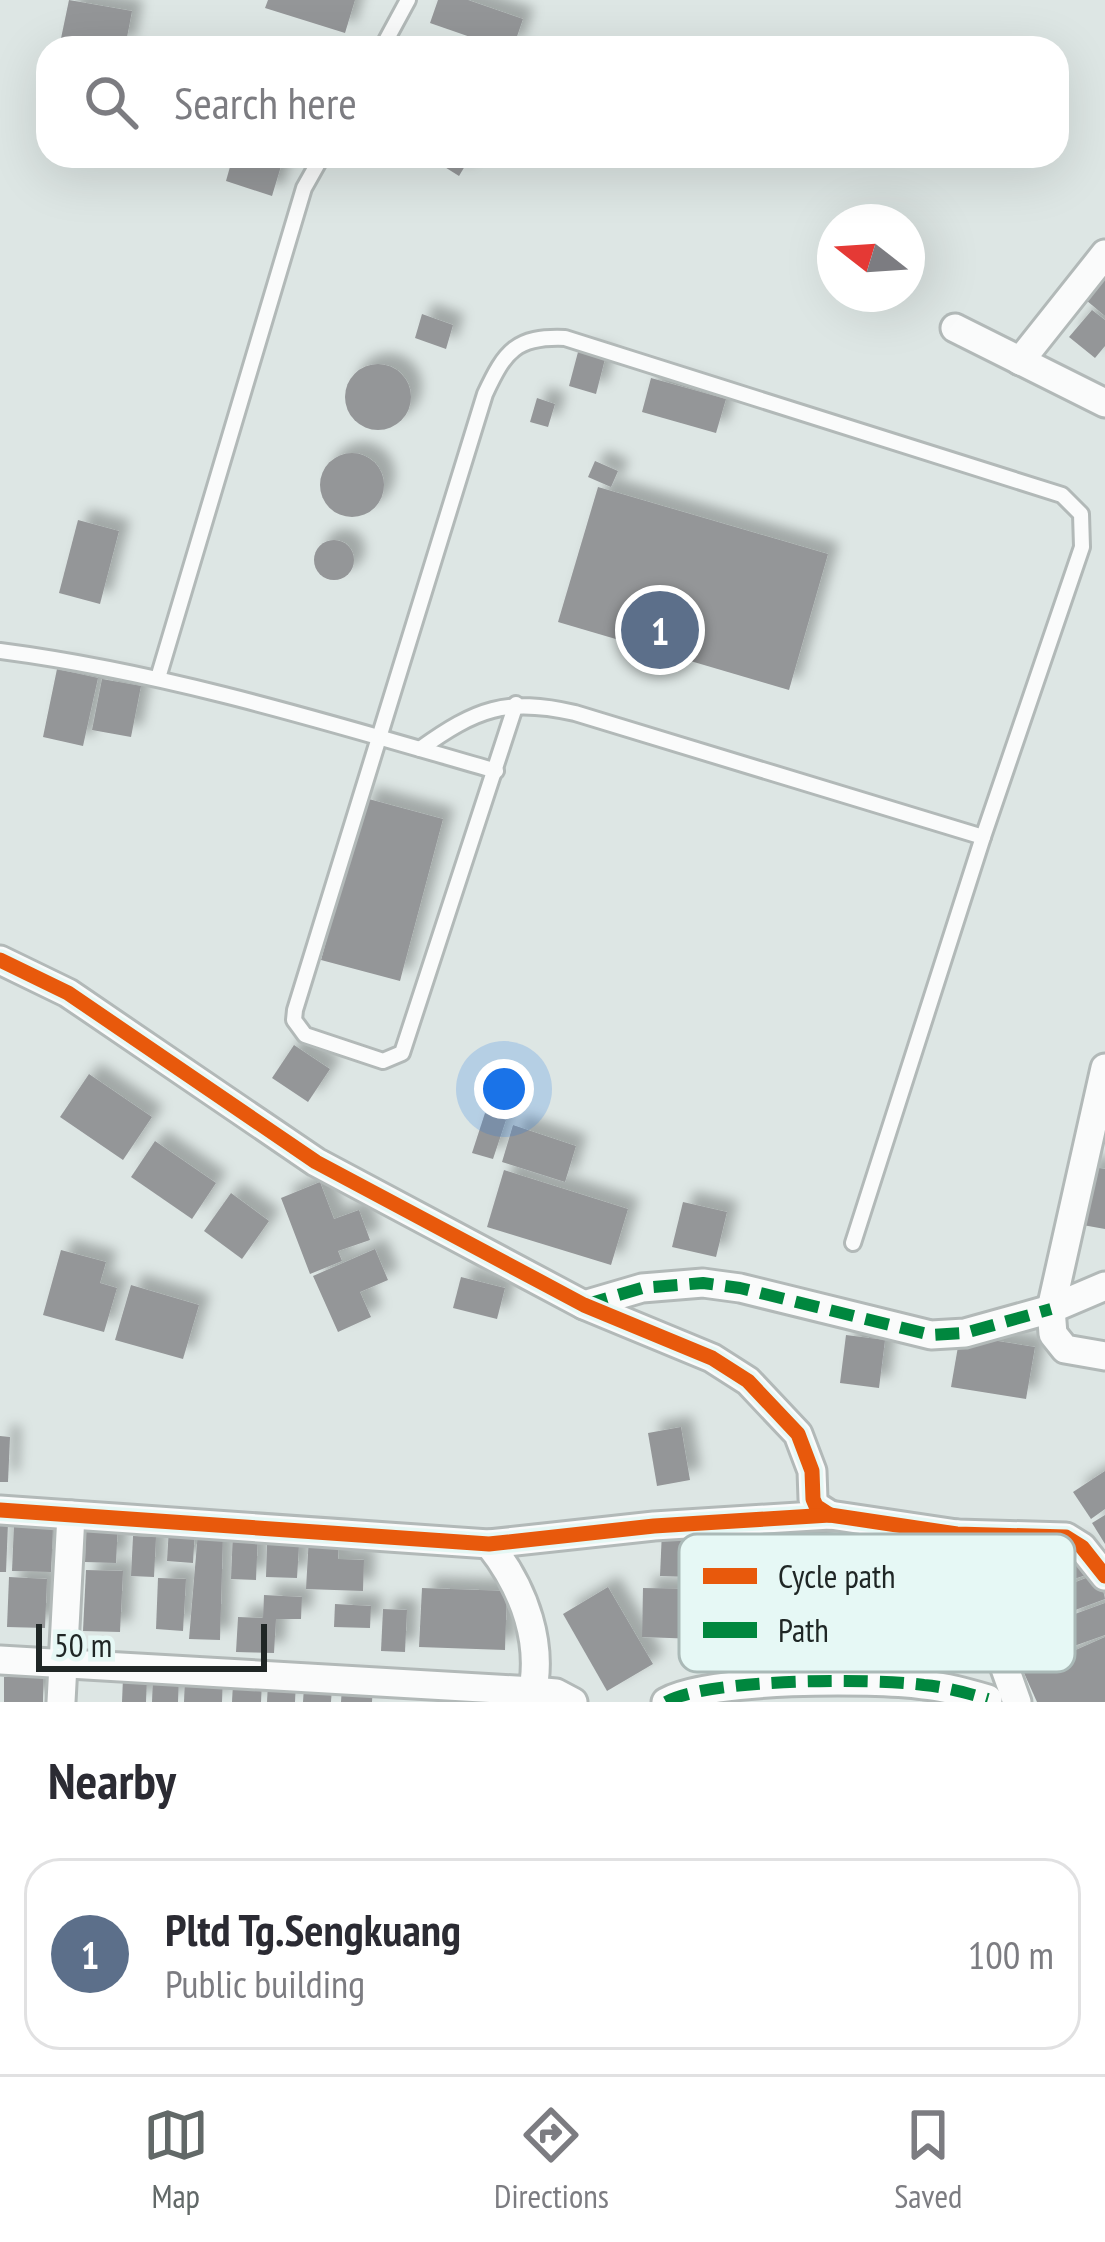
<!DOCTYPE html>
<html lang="en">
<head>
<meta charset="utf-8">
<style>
	body { margin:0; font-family:"PT Sans Narrow",sans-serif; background:#f2f2f3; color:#2b2b33 }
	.compass { position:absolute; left:817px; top:204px; width:108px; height:108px; border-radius:50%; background:#fff; box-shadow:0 12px 48px #0002; rotate:287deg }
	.scale { position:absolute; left:36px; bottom:30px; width:231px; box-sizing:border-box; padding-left:12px; border:6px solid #1f2625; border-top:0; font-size:33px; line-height:42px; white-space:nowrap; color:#1f2625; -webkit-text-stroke:9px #e6f8f5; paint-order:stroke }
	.you { position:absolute; left:504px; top:1089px; width:42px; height:42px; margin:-30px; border:9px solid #fff; border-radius:50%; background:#1a73e8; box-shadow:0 0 0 18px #1a73e833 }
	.badge { display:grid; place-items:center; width:78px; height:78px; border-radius:50%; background:#626968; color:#fff; font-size:39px; font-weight:700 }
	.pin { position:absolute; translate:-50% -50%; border:6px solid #fff; box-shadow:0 3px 12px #0006 }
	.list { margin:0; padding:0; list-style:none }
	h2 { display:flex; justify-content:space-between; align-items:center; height:156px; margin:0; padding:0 48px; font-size:51px }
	h2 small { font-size:39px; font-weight:400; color:#7c7c81 }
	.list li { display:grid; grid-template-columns:78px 1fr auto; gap:36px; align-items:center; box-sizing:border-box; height:192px; margin:0 24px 24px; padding:0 24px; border:3px solid #e1e1e2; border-radius:36px }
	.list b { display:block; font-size:45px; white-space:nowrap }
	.list p { margin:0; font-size:39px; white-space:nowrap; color:#7c7c81 }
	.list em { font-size:39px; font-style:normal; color:#7c7c81 }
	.icon { flex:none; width:66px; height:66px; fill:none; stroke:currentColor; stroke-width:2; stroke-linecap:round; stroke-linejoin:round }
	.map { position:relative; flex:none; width:1105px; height:1702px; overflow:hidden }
	.search { position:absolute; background:#fff; box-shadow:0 12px 48px #0002; left:36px; right:36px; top:36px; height:132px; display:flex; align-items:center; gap:30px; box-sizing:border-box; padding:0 42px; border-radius:36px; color:#7c7c81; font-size:45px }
	.sheet { height:372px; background:#fff }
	nav { display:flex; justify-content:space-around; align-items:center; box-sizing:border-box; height:168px; border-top:3px solid #e1e1e2; background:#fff; font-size:33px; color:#7c7c81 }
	nav a { display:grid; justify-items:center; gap:6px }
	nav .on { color:#626968 }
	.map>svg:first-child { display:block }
	.building { fill:#949698; filter:url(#shadow) }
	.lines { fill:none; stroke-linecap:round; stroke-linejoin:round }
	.lane-casing { stroke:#b2b9b8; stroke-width:20 }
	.street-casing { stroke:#b2b9b8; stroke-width:33 }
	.lane { stroke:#fafbfb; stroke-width:14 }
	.street { stroke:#fafbfb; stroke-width:27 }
	.quiet { stroke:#00873e; stroke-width:12; stroke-dasharray:24 12; stroke-linecap:butt }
	.cycleway-casing { stroke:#e6f8f5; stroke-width:22 }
	.cycleway { stroke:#e8590c; stroke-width:15 }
	.key { fill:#e6f8f5; stroke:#aab9b7; stroke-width:3 }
	.key-label { font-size:33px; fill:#1f2625 }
</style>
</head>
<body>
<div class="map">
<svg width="1105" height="1702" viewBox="0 0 1105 1702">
	<defs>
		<filter id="shadow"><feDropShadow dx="11" dy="-11" stdDeviation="6" flood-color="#0004"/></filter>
	</defs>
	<rect width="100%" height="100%" fill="#dde6e4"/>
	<!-- building -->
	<g class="building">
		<polygon points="69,0 132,11 125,48 59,48"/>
		<polygon points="268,0 355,0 345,33 265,8"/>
		<polygon points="438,0 468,0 523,19 513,48 502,48 430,23"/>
		<polygon points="233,156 284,156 272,196 226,181"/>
		<polygon points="434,156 471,156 459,176 432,159"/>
		<polygon points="1105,264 1105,316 1080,295"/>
		<polygon points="1092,310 1105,320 1105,346 1095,358 1069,337"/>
		<polygon points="422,314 453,325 446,349 415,338"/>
		<polygon points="578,352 605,359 596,394 569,386"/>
		<circle cx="378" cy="397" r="33"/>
		<polygon points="651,378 726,399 716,433 642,412"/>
		<polygon points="537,398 555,404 548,427 530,422"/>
		<circle cx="352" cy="485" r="32"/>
		<polygon points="595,461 618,471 611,487 588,477"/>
		<polygon points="598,487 828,554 789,690 558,622"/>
		<polygon points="78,520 119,531 100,604 59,593"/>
		<circle cx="334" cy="560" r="20"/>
		<polygon points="57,669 98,678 83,746 43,737"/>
		<polygon points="102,679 141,686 131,737 92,730"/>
		<polygon points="365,798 443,819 400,981 321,960"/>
		<polygon points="294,1045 330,1069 308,1102 272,1078"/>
		<polygon points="89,1074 152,1117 123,1160 60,1117"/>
		<polygon points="485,1113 506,1120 493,1159 472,1153"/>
		<polygon points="513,1125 576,1146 565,1182 502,1162"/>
		<polygon points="155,1141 216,1183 192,1219 131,1177"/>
		<polygon points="1087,1166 1105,1169 1105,1229 1077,1224"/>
		<polygon points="504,1170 628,1209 611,1265 487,1227"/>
		<polygon points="320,1182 334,1219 359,1210 370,1240 338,1251 342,1261 310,1274 281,1198"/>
		<polygon points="231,1193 269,1221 242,1259 204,1231"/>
		<polygon points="683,1202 727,1212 716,1257 672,1247"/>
		<polygon points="375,1249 388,1280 360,1292 371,1317 338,1332 313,1276"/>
		<polygon points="61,1250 106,1262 100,1283 117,1288 104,1332 43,1315"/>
		<polygon points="461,1277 505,1288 497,1319 453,1308"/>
		<polygon points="131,1285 199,1305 183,1359 115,1340"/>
		<polygon points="846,1335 885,1340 879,1388 840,1383"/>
		<polygon points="960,1335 1035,1347 1026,1399 951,1387"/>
		<polygon points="681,1427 690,1480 657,1486 648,1433"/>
		<polygon points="0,1436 10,1437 8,1482 0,1482"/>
		<polygon points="1105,1471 1105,1509 1091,1519 1073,1492"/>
		<polygon points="1105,1515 1105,1544 1092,1523"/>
		<polygon points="86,1521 118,1522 116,1563 85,1562"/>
		<polygon points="0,1523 8,1523 6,1572 0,1572"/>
		<polygon points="14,1525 53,1527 51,1572 12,1571"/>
		<polygon points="169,1527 195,1528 193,1563 167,1561"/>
		<polygon points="662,1531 826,1537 824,1581 660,1576"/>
		<polygon points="198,1532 223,1534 220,1640 189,1639"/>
		<polygon points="233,1532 258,1533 256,1580 231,1579"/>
		<polygon points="133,1536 156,1537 154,1577 131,1576"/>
		<polygon points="309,1536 339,1537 338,1559 364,1560 363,1591 306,1589"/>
		<polygon points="267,1544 299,1545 297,1578 266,1577"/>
		<polygon points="1080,1547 1089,1574 1053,1586 1045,1558"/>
		<polygon points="86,1570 123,1571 120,1632 83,1631"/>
		<polygon points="1099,1573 1105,1599 1059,1616 1050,1592"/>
		<polygon points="9,1577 47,1579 45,1628 7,1627"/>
		<polygon points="158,1578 186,1579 183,1631 156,1629"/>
		<polygon points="608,1587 653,1664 607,1691 563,1614"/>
		<polygon points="422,1588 507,1591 505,1650 419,1647"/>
		<polygon points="643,1588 699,1589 697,1639 642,1637"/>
		<polygon points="264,1595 302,1597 301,1619 276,1619 274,1653 236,1652 238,1617 263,1618"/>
		<polygon points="1105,1603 1105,1635 1074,1646 1064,1618"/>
		<polygon points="335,1604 371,1606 370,1628 334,1627"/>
		<polygon points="383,1609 407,1610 405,1652 381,1651"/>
		<polygon points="1105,1637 1105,1702 1037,1702 1024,1673"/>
		<polygon points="43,1676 43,1702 4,1702 4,1677"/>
		<polygon points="153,1677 179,1678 178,1702 152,1702"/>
		<polygon points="185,1677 223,1678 222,1702 184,1702"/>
		<polygon points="123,1678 147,1679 146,1702 122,1702"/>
		<polygon points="233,1682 262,1683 261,1702 232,1702"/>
		<polygon points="268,1682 296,1683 295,1702 267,1702"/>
		<polygon points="342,1685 373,1686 372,1702 341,1702"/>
		<polygon points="304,1687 332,1688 331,1702 303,1702"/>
	</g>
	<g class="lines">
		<defs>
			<g id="lane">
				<polyline points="382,48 408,0"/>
				<path d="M0,651C169,673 333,724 496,771"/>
				<polyline points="158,678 304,188 322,156"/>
				<path d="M516,704L402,1053L383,1061L305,1035L294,1020L295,1010L485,394C505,351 516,336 565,338L1062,495L1081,514L1082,547L983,837L853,1243"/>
				<path d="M420,749C476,709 506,697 575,713L983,837"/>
			</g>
			<g id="street">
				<polyline points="955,328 1105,403"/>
				<polyline points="1020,361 1105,254"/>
				<polyline points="0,960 68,993 316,1162 584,1305 712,1358 748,1381 798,1434 812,1471 813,1499 816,1506 830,1515"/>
				<polyline points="1105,1068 1051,1309 1053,1334 1065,1349 1105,1356"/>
				<polyline points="584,1305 642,1288 703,1283 740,1288 931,1335 965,1333 1051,1309 1105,1286"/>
				<polyline points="0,1510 489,1544 654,1526 830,1515 957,1534 1066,1537 1082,1547 1105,1576"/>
				<polyline points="957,1534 1017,1702"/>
				<path d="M489,1544C524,1588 546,1646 530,1702"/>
				<polyline points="0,1660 533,1691 556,1693 573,1702"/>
				<polyline points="61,1702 71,1515"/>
				<path d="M666,1702C710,1678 871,1678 924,1685C946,1687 967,1693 988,1699"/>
			</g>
		</defs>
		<!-- lane casing -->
		<use href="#lane" class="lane-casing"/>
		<!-- street casing -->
		<use href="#street" class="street-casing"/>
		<!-- lane -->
		<use href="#lane" class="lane"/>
		<!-- street -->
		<use href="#street" class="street"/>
		<!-- quiet -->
		<g class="quiet">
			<polyline points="584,1305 642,1288 703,1283 740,1288 931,1335 965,1333 1051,1309"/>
			<path d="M666,1702C710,1678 871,1678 924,1685C946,1687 967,1693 988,1699"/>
		</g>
		<defs>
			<g id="cycleway">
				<polyline points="0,960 68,993 316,1162 584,1305 712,1358 748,1381 798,1434 812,1471 813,1499 816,1506 830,1515"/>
				<polyline points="0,1510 489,1544 654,1526 830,1515 957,1534 1066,1537 1082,1547 1105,1576"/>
			</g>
		</defs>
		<!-- cycleway casing -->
		<use href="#cycleway" class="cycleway-casing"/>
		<!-- cycleway -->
		<use href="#cycleway" class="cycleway"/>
	</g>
	<!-- legend -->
	<rect x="679" y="1534" width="396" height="138" rx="18" class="key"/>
	<rect x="703" y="1568" width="54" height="16" fill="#e8590c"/>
	<rect x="703" y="1622" width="54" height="16" fill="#00873e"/>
	<g class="key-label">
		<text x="778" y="1588">Cycle path</text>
		<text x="778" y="1642">Path</text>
	</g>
</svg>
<svg class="compass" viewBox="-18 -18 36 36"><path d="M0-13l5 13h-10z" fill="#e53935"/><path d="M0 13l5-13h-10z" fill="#7c7c81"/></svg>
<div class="scale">50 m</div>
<div class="you"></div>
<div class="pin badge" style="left:660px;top:630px;background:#5c6f8a">1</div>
<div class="search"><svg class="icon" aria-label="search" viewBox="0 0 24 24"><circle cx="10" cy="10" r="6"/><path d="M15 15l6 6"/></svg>Search here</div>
</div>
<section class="sheet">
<h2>Nearby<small></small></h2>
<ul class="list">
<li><span class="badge" style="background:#5c6f8a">1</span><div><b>Pltd Tg.Sengkuang</b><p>Public building</p></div><em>100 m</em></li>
</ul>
</section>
<nav>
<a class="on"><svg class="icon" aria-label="map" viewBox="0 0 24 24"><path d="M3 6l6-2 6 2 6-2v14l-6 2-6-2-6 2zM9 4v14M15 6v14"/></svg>Map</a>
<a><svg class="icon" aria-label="directions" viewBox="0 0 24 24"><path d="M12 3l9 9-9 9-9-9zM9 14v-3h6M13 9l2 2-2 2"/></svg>Directions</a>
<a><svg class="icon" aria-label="saved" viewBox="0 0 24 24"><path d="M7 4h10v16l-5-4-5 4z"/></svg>Saved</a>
</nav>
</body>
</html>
